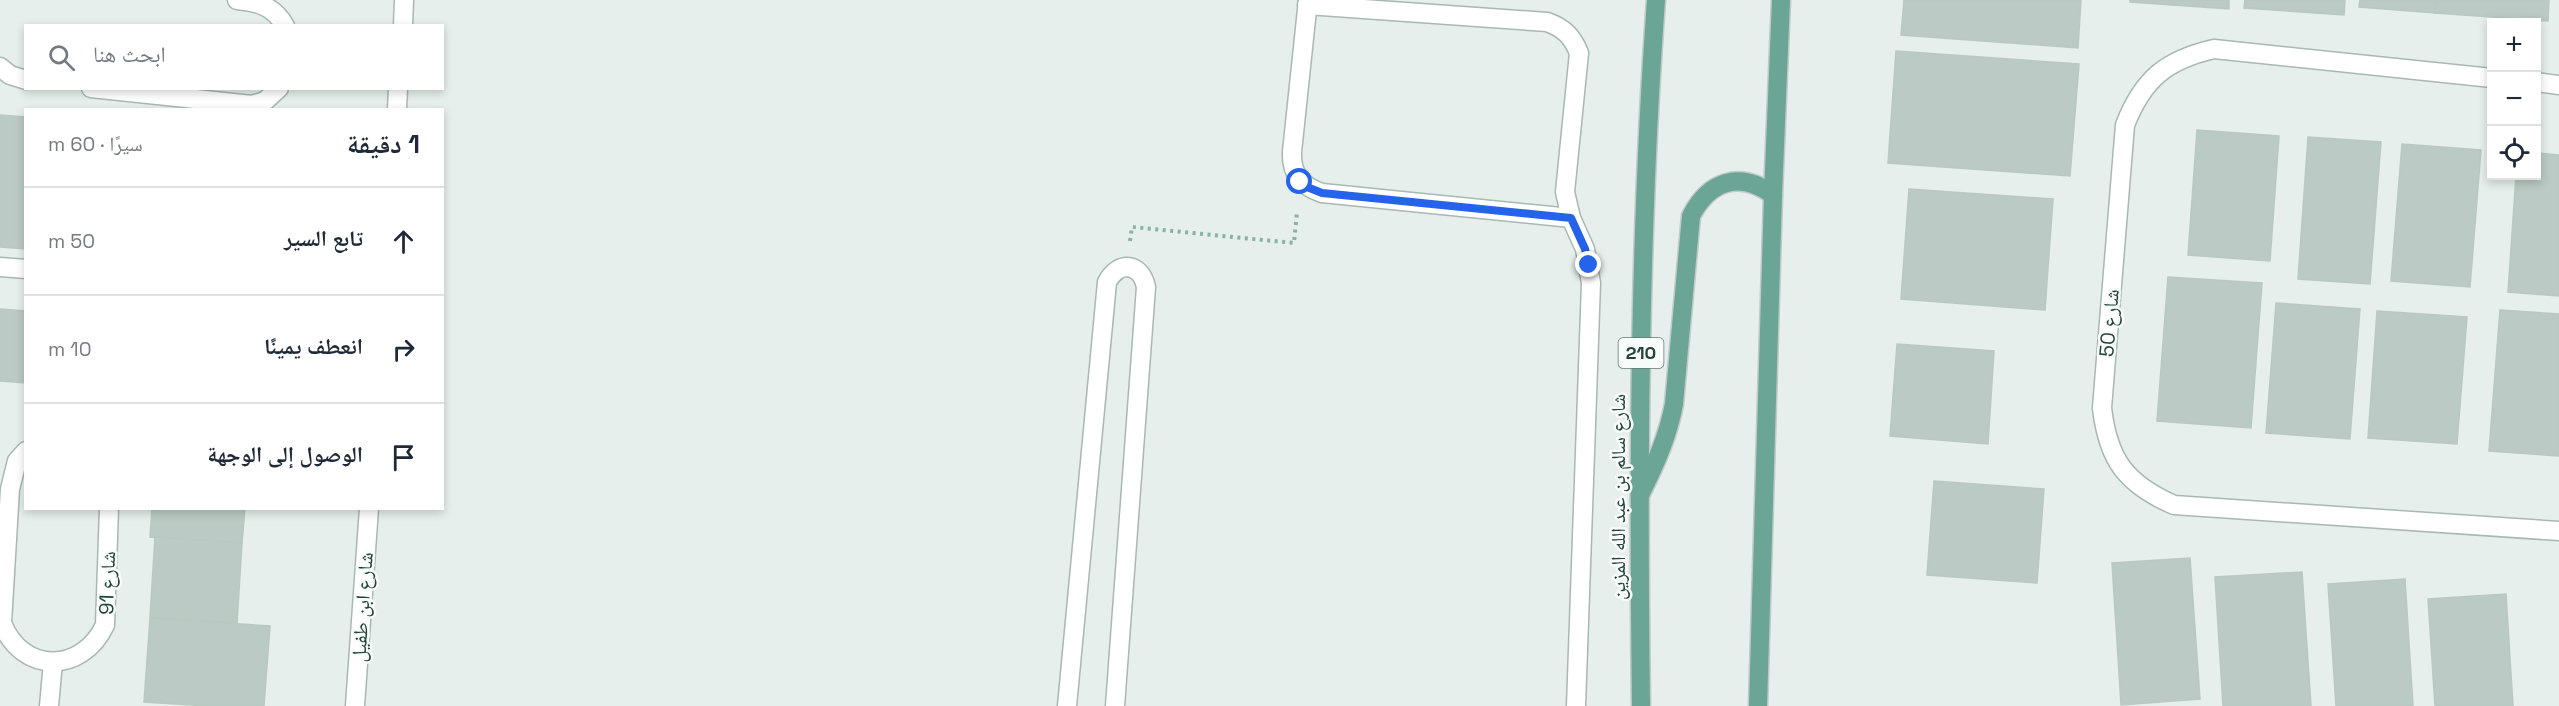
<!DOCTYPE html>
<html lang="ar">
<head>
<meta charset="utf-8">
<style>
	body { margin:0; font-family:"Space Grotesk","Noto Naskh Arabic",sans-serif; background:#f2f2f3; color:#1f2937; direction:rtl }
	.controls { position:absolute; right:18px; top:18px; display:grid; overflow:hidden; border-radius:0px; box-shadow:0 3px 9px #0003 }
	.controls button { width:54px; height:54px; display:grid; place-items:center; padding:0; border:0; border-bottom:2px solid #e0e1e3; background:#fff; color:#1f2937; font:30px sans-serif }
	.stop { position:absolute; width:18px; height:18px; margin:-14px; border:4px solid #2563eb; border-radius:50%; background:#fff }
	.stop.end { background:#2563eb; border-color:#fff; box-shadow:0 2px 6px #0008 }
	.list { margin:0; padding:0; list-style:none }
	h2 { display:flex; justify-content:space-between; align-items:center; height:78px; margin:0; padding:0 24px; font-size:26px }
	h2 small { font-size:20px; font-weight:400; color:#747a83 }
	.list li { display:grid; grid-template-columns:39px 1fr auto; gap:18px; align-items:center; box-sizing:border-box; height:108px; padding:0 24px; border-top:2px solid #e0e1e3 }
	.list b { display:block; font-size:22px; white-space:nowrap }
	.list em { font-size:20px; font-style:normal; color:#747a83 }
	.icon { flex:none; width:33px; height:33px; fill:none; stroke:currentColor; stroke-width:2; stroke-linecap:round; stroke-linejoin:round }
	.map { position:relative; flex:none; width:2559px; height:706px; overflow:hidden; direction:ltr }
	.search { position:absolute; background:#fff; box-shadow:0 3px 9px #0003; left:24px; top:24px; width:420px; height:66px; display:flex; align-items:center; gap:15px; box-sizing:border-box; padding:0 21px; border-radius:0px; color:#747a83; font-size:22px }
	.panel { position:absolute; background:#fff; box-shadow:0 3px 9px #0003; left:24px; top:108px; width:420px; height:402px; border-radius:0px; direction:rtl }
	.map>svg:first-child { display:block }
	.building { fill:#bbcac4; stroke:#b8c9c2; stroke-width:1.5 }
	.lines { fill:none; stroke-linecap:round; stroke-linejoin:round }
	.minor-casing { stroke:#a8b8b2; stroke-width:21 }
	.major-casing { stroke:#c2cac8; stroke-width:21 }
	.path { stroke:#86b3a5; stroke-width:4; stroke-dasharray:3 4.5; stroke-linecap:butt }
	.minor { stroke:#fff; stroke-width:18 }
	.major { stroke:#6aa596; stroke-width:18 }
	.route { stroke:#2563eb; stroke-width:8 }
	.labels { text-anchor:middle; stroke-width:5; stroke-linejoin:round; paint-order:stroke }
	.shield { fill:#f7fbf9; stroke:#637a73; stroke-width:1.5 }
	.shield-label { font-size:18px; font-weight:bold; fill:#24423a }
	.street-label { font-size:20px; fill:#24423a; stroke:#f7fbf9 }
</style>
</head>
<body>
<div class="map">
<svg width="2559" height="706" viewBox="0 0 2559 706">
	<rect width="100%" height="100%" fill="#e6efeb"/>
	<!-- building -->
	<g class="building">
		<polygon points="1904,0 2081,0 2078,48 1901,35"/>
		<polygon points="2130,0 2229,0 2229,9 2130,2"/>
		<polygon points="2245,0 2345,0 2344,15 2244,8"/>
		<polygon points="2360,0 2436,0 2435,13 2359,7"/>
		<polygon points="2436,0 2549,0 2548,21 2435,13"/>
		<polygon points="1896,51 2079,64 2070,176 1888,163"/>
		<polygon points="0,115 26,117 26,249 0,247"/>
		<polygon points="2197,130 2279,136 2270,261 2188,255"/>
		<polygon points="2308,137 2381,142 2370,284 2298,279"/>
		<polygon points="2402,144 2481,150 2470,287 2391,281"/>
		<polygon points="2536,153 2559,155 2559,296 2508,292 2516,176 2536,176"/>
		<polygon points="1909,189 2053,199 2045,310 1901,299"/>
		<polygon points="2168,277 2262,283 2251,428 2157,421"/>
		<polygon points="2276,303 2360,309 2350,439 2266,433"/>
		<polygon points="0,309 26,311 26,383 0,381"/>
		<polygon points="2500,310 2559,314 2559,456 2489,451"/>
		<polygon points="2377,311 2467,317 2457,444 2368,438"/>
		<polygon points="1897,344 1994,351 1988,444 1890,436"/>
		<polygon points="1934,481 2044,489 2037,583 1927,575"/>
		<polygon points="152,508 245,508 242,543 150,537"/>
		<polygon points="155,537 242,543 237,623 150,617"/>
		<polygon points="2190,558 2200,699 2121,705 2112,563"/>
		<polygon points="2302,572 2311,706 2223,706 2215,577"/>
		<polygon points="2405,579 2413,706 2336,706 2328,584"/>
		<polygon points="2506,594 2513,706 2435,706 2428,599"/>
		<polygon points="150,618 270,626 264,706 207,706 144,702"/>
	</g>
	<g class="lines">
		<defs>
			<g id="minor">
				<path d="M237,0C258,2 274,6 285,26"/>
				<path d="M1308,0L1292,152C1291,174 1301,186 1322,193L1571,218"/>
				<path d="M1307,5L1547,22C1564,28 1572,36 1579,53L1565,192L1571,218L1585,249L1591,283L1576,706"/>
				<polyline points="403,26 404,0"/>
				<polyline points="0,67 10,75 26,80"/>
				<path d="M2492,78L2214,49C2166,60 2143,79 2125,125L2102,408C2108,460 2126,484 2174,505L2559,531"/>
				<polyline points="2536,82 2559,85"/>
				<polyline points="91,88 252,105 265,101 279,88"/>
				<polyline points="397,110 398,88"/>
				<polyline points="0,267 26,269"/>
				<path d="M26,451L17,461L10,489L2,623C22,674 82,674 105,625L109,508"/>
				<polyline points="49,706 53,662"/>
				<polyline points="355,706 369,508"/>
				<path d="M1067,706L1107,282C1119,260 1141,263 1146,287L1115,706"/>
			</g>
			<g id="major">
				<path d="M1641,493C1656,463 1668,436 1674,404L1691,216C1709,181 1740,170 1773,195"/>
				<path d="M1641,706C1638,470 1639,235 1656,0"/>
				<polyline points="1758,706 1773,195 1781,0"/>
			</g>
		</defs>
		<!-- minor casing -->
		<use href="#minor" class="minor-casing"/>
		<!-- major casing -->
		<use href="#major" class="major-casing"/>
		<!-- path -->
		<polyline class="path" points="1130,241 1132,227 1294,243 1297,212"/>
		<!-- minor -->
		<use href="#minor" class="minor"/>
		<!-- major -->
		<use href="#major" class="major"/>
	</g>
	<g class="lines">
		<!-- route -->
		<polyline class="route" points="1300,182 1307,187 1322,193 1571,218 1585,249 1589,265"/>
	</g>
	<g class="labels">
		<!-- shield labels -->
		<rect class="shield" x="1618.5" y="338" width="45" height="30" rx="4.5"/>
		<g class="shield-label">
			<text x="1641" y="359">210</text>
		</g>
		<!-- street labels -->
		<g class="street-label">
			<text transform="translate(2109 323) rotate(-85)" y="7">شارع 50</text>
			<text transform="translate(1618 497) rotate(-90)" y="7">شارع سالم بن عبد الله المزين</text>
			<text transform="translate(107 583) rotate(-88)" y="7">شارع 91</text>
			<text transform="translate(362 607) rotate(-86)" y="7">شارع ابن طفيل</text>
		</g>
	</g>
</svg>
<div class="controls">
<button>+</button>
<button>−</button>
<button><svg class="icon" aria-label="locate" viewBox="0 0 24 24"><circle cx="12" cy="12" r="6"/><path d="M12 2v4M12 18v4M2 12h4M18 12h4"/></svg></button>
</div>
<div class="stop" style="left:1300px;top:182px"></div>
<div class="stop end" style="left:1589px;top:265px"></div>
<div class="search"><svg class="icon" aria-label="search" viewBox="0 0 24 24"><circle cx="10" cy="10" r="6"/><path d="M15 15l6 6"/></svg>ابحث هنا</div>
<section class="panel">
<h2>1 دقيقة<small>سيرًا · 60 m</small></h2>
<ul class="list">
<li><svg class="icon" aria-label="ahead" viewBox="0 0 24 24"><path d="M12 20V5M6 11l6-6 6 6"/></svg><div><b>تابع السير</b></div><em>50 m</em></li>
<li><svg class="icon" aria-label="right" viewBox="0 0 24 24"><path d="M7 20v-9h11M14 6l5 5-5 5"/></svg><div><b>انعطف يمينًا</b></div><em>10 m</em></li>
<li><svg class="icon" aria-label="arrive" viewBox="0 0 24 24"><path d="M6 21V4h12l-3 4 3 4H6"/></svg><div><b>الوصول إلى الوجهة</b></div></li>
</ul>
</section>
</div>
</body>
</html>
